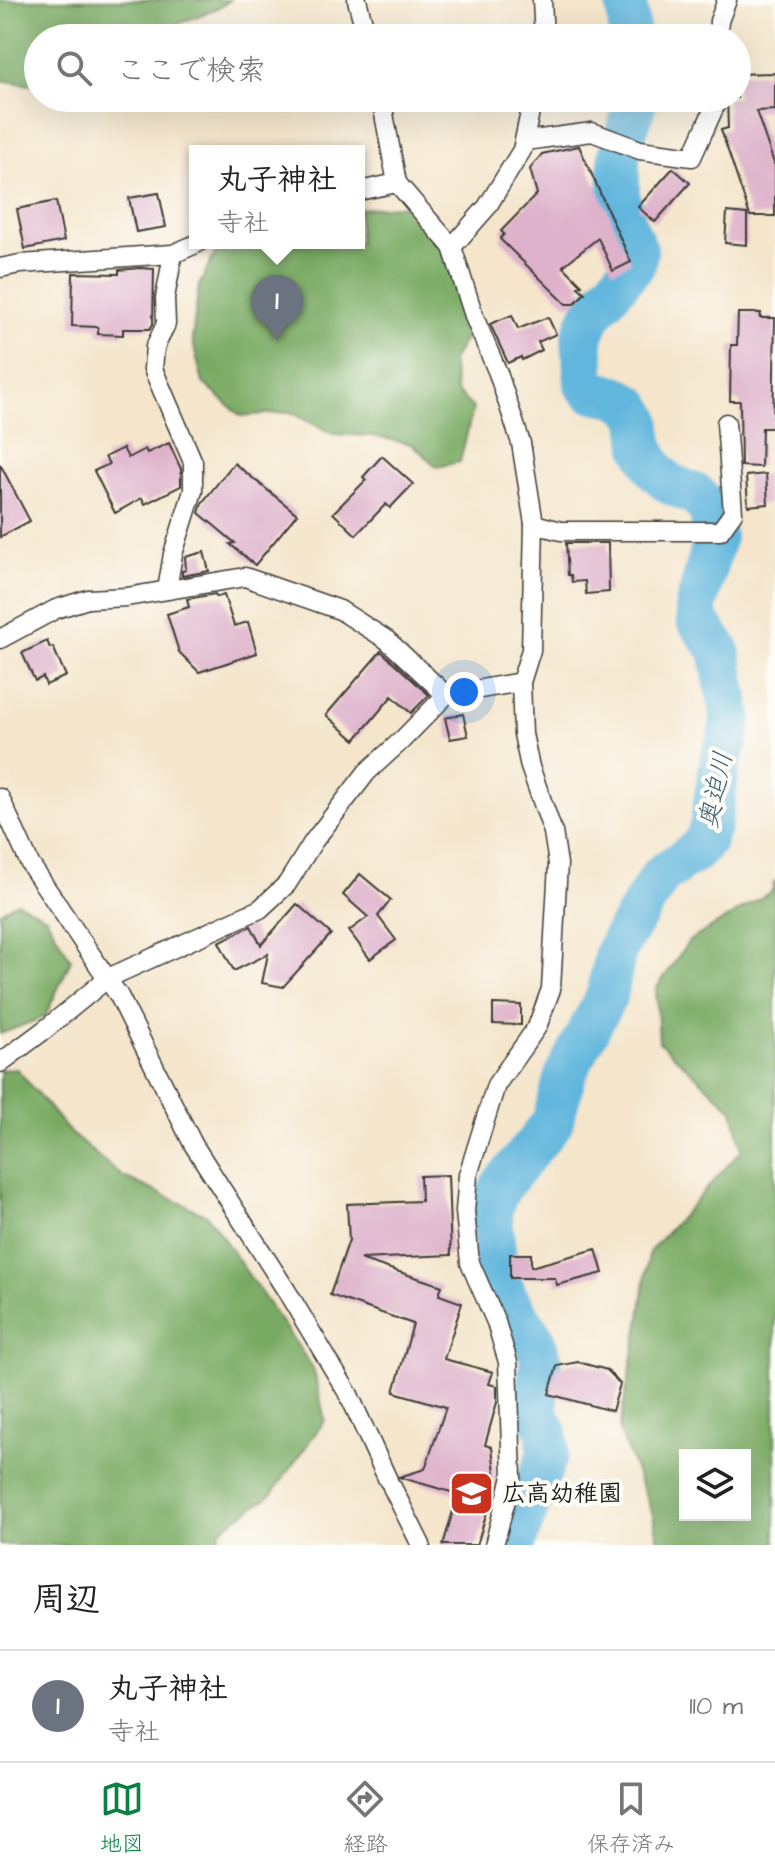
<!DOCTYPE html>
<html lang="ja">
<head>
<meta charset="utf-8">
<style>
	body { margin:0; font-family:"Architects Daughter","Klee One",sans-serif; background:#f6f6f6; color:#222 }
	.controls { position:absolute; right:24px; bottom:24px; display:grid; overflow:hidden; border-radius:0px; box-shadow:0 8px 32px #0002 }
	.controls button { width:72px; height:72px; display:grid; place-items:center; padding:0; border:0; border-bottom:2px solid #e0e0e0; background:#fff; color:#222; font:40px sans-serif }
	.you { position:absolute; left:464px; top:692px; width:28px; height:28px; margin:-20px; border:6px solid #fff; border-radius:50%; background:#1a73e8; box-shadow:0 0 0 12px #1a73e833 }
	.badge { display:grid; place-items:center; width:52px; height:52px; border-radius:50%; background:#0b8043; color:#fff; font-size:26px; font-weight:700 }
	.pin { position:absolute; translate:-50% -66px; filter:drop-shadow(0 2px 4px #0008) }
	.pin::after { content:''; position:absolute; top:42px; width:28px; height:24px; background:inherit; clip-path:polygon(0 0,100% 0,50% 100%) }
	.popup { position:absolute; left:189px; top:145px; width:176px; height:104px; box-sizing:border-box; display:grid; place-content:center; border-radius:0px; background:#fff; filter:drop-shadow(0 2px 6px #0005); font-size:26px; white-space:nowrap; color:#767676 }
	.popup b { font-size:30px; color:#222 }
	.popup::after { content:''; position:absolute; left:50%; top:100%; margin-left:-16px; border:16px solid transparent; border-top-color:#fff }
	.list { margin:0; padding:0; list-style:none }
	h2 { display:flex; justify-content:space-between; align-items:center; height:104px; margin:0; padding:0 32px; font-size:34px }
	h2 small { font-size:26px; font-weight:400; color:#767676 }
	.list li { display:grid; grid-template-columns:52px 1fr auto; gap:24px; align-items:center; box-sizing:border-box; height:112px; padding:0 32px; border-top:2px solid #e0e0e0 }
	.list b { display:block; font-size:30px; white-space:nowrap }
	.list p { margin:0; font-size:26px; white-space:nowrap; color:#767676 }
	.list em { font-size:26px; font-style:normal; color:#767676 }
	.icon { flex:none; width:44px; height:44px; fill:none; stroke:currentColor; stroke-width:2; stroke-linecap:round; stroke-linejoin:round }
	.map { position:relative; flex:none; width:775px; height:1545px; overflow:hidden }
	.search { position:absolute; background:#fff; box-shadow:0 8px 32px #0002; left:24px; right:24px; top:24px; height:88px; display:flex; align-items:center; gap:20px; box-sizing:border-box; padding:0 28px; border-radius:44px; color:#767676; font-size:30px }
	.sheet { height:216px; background:#fff }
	nav { display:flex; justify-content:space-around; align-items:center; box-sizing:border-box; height:112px; border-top:2px solid #e0e0e0; background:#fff; font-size:22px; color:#767676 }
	nav a { display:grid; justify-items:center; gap:4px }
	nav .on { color:#0b8043 }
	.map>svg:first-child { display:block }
	.forest { fill:#79aa64; stroke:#4a6340; stroke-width:2; fill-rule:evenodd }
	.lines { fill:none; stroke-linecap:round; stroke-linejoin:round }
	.river { stroke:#60b6dd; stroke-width:42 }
	.building { fill:#deb2cb }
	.minor-casing { stroke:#3c3a36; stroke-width:21 }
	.minor { stroke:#fff; stroke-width:18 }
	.labels { text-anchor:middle; stroke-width:8; stroke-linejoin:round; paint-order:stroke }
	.poi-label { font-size:24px; font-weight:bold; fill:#1c1c1c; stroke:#fdfcf7; text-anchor:start }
	.water-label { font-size:26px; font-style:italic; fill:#3b6173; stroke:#fdfcf7 }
</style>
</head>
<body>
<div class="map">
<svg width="775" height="1545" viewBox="0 0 775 1545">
	<rect width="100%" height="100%" fill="#fdfcf7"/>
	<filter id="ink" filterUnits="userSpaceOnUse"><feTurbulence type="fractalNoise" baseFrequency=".0125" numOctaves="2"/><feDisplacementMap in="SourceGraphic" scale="16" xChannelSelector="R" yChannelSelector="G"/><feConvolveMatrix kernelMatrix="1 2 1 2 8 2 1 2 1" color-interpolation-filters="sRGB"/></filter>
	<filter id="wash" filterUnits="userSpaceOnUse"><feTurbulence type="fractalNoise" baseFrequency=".006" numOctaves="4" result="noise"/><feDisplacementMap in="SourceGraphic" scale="32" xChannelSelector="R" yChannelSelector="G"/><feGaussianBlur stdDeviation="1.8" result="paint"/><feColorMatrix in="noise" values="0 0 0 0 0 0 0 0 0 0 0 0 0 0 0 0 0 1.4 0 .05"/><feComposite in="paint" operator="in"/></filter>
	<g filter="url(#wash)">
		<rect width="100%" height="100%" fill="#f4e5cb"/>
		<!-- forest -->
		<g class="forest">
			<polygon points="0,0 230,0 222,6 144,38 38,38 38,82 30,85 0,80"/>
			<polygon points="409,205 442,240 458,287 466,337 452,361 456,391 473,408 460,462 437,467 412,444 372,436 333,434 290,412 241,416 203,383 192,339 199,285 217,250 234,243 359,243 359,209"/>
			<path d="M775,880V1545H660L652,1512L619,1430L639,1324L649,1252L742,1150L733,1110L659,1042L656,989L689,941L772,891ZM685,1455H745V1515H685Z"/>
			<polygon points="17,902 46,917 71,960 45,1017 0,1034 0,912"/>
			<polygon points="17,1069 70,1133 122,1176 207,1215 313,1368 325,1420 272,1494 220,1530 218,1545 0,1545 0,1070"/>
		</g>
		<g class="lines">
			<!-- river -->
			<g class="river">
				<polyline points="626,0 630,38"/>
				<polyline points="514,1545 548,1453 547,1433 538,1414 537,1388 541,1359 536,1342 510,1303 497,1274 491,1208 501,1186 552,1123 566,1073 607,995 615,953 622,939 661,875 696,851 705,841 711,823 720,762 729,734 731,716 719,650 697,620 696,605 715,537 709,510 697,495 670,484 655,470 643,447 640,419 632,406 616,396 592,392 585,385 582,337 591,315 635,264 637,250 626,226 619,197 619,155 636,102 636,98"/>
			</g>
		</g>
		<g id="blocks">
			<!-- building -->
			<g class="building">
				<polygon points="775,73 775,110 756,111 775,166 775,216 750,216 721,130 728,128 727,98 737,98 737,74"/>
				<polygon points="579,146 631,262 613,271 598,238 563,266 582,285 578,287 585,293 574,304 566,304 500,239 504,234 501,231 537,194 530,169 542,154"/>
				<polygon points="673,168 690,183 655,222 638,207"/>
				<polygon points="159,193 166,227 136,232 129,198"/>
				<polygon points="56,201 64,241 25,249 17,209"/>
				<polygon points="727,212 747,214 747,245 725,243"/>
				<polygon points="140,268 154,269 153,324 150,329 123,329 123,335 98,334 98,327 72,326 73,273 119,274 119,270"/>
				<polygon points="738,313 761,313 760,318 775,318 773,428 762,428 761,467 741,466 740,401 730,401 731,345 737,345"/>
				<polygon points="512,315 518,329 548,317 556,334 538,342 542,350 522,360 521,357 508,363 490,324"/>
				<polygon points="169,443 181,469 181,486 145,504 142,498 115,513 94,471 109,464 105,457 123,448 128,458 145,449 147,453"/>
				<polygon points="382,456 413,484 390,508 386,504 356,535 333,513 366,480 363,477"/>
				<polygon points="234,463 297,514 255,565 230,544 235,543 199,513 202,503"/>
				<polygon points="0,464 30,521 0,537"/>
				<polygon points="766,474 768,504 748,506 746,476"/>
				<polygon points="566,543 608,543 609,592 586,594 585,581 572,582 571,575 568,575"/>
				<polygon points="204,552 209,571 182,576 182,571 186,570 185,557"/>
				<polygon points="215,594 217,597 224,595 234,626 248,622 257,653 199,672 179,652 167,614 189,607 187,599"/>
				<polygon points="47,641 50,648 53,647 66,676 46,685 43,677 35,681 22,653"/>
				<polygon points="381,651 429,695 411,713 392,696 355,740 326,715"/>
				<polygon points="463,714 468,736 450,739 445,718"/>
				<polygon points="360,874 391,900 378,916 396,940 370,959 349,931 368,917 343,895"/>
				<polygon points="297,904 331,934 283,987 262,983 268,954 234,971 219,942 251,926 261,945"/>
				<polygon points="493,1004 521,1005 521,1025 493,1024"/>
				<polygon points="448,1175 451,1255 360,1259 442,1286 439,1295 462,1303 444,1359 493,1372 489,1384 497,1386 497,1402 485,1445 492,1447 496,1482 477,1545 443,1545 458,1494 399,1477 425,1469 446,1407 394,1392 413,1324 330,1295 349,1240 347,1204 421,1201 420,1176"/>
				<polygon points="596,1249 603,1273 557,1285 555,1278 510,1278 510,1254 531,1254 531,1267"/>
				<polygon points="578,1362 607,1370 620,1384 612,1411 549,1394 557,1366"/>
			</g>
		</g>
	</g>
	<g filter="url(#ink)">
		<use href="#blocks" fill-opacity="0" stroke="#3c3a36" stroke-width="2"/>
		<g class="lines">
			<defs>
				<g id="minor">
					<polyline points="357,0 367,38"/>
					<polyline points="542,0 544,38"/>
					<polyline points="718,38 719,21 727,0"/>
					<polyline points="381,98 397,183"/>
					<polyline points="525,141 592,132 640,150 692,157 715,106 715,98"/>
					<polyline points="359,191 397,183 452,247 475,319 498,373 521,443 534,524 531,650 521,682 523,734 530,767 553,832 558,864 551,989 537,1027 496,1085 468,1175 465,1211 470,1263 496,1322 508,1362 512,1477 494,1545"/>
					<polyline points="452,247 487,207 522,150 533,98"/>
					<polyline points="0,268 20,264 173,254 198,243"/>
					<polyline points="534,524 561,531 720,531 733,513 726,423"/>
					<polyline points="167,590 173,554 193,491 193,462 153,369 155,347 166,324 165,298 173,254"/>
					<polyline points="0,639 56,609 88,599 127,597 245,577 340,610 387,640 446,695"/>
					<polyline points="0,798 30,864 119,996 193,1144 286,1290 349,1395 388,1480"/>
					<polyline points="0,1063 47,1028 108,978 260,909 287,884 313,842 367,772 402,740 446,695 521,682"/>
					<polyline points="392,1487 421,1545"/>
				</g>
			</defs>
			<!-- minor casing -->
			<use href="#minor" class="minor-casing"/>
			<!-- minor -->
			<use href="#minor" class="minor"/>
		</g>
	</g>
	<!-- icons -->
	<defs>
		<symbol id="school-square" viewBox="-11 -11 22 22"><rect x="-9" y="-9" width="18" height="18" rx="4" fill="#c8321e" stroke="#fdfcf7"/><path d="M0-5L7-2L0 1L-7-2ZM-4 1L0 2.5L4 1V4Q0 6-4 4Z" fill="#fff"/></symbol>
	</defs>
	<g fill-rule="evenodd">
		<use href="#school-square" x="446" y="1468" width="51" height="51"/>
	</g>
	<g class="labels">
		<!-- poi labels -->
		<g class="poi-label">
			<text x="502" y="1501">広高幼稚園</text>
		</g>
		<!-- water labels -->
		<g class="water-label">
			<text transform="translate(715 790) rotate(-78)" y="9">奥迫川</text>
		</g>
	</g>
</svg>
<div class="controls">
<button><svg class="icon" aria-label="layers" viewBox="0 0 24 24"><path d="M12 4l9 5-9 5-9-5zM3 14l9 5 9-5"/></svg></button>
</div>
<div class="you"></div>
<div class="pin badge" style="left:277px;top:341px;background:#6b7280">1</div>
<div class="popup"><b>丸子神社</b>寺社</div>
<div class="search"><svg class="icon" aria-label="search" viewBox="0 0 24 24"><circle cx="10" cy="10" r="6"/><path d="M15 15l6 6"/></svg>ここで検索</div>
</div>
<section class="sheet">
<h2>周辺<small></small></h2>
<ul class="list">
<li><span class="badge" style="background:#6b7280">1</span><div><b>丸子神社</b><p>寺社</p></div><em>110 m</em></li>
</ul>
</section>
<nav>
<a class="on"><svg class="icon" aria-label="map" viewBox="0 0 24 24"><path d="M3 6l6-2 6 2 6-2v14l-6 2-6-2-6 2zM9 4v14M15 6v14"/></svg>地図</a>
<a><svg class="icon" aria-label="directions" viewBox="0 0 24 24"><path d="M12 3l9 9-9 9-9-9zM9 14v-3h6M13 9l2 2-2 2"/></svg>経路</a>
<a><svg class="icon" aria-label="saved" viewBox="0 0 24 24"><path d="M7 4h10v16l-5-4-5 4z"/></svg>保存済み</a>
</nav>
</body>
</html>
